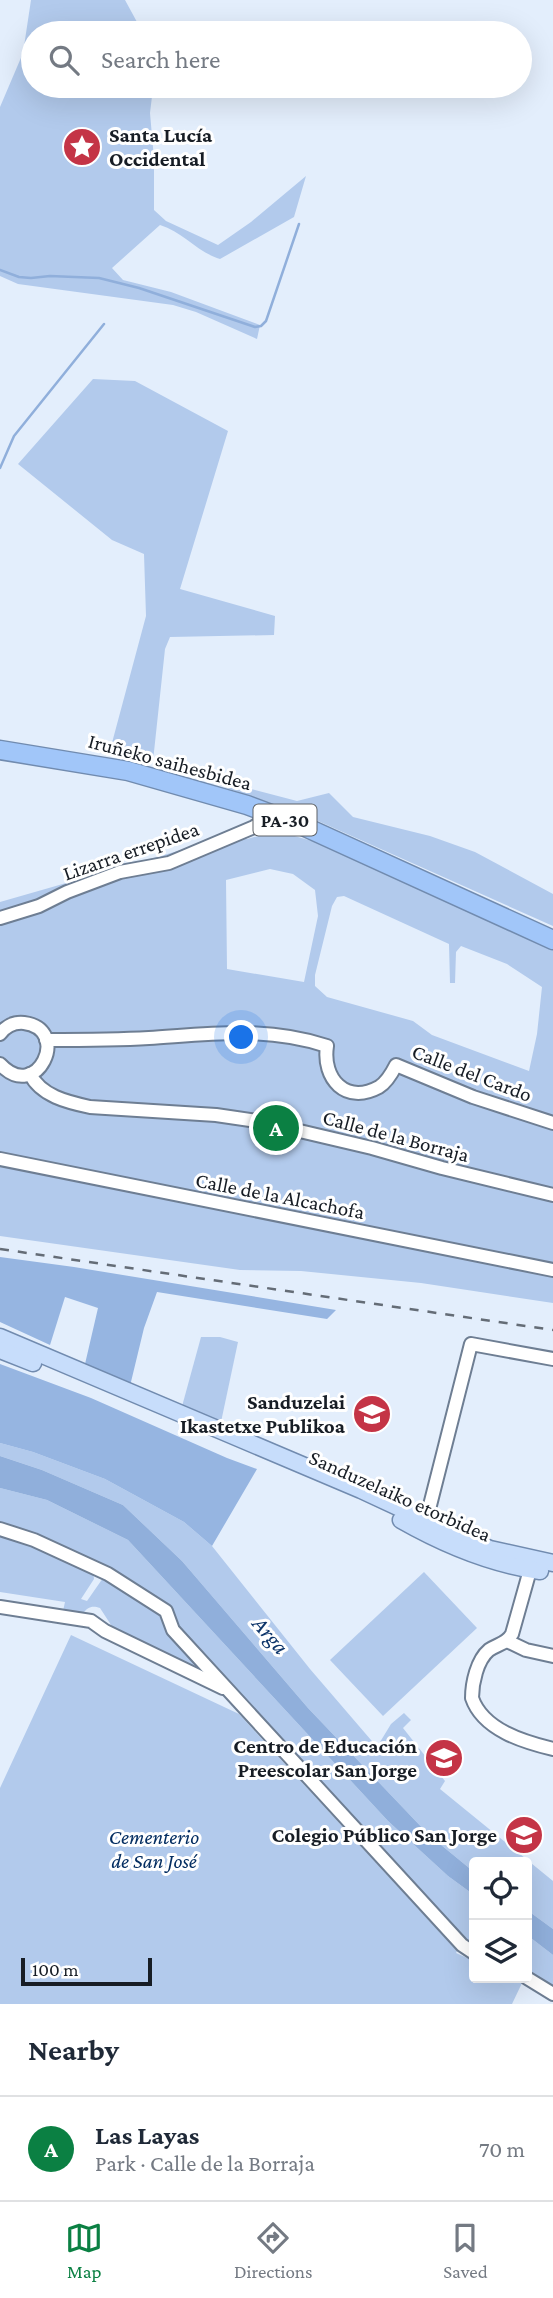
<!DOCTYPE html>
<html lang="en">
<head>
<meta charset="utf-8">
<style>
	body { margin:0; font-family:"Crimson Pro",serif; background:#f6f6f7; color:#1f2937 }
	.controls { position:absolute; right:21px; bottom:21px; display:grid; overflow:hidden; border-radius:7px; box-shadow:0 7px 28px #0002 }
	.controls button { width:63px; height:63px; display:grid; place-items:center; padding:0; border:0; border-bottom:2px solid #e0e1e3; background:#fff; color:#1f2937; font:35px sans-serif }
	.scale { position:absolute; left:21px; bottom:18px; width:131px; box-sizing:border-box; padding-left:7px; border:4px solid #171d25; border-top:0; font-size:19px; line-height:24px; white-space:nowrap; color:#171d25; -webkit-text-stroke:5px #fff; paint-order:stroke }
	.you { position:absolute; left:242px; top:1038px; width:24px; height:24px; margin:-18px; border:5px solid #fff; border-radius:50%; background:#1a73e8; box-shadow:0 0 0 10px #1a73e833 }
	.badge { display:grid; place-items:center; width:46px; height:46px; border-radius:50%; background:#0b8043; color:#fff; font-size:23px; font-weight:700 }
	.pin { position:absolute; translate:-50% -50%; border:4px solid #fff; box-shadow:0 2px 7px #0006 }
	.list { margin:0; padding:0; list-style:none }
	h2 { display:flex; justify-content:space-between; align-items:center; height:91px; margin:0; padding:0 28px; font-size:30px }
	h2 small { font-size:23px; font-weight:400; color:#747a83 }
	.list li { display:grid; grid-template-columns:46px 1fr auto; gap:21px; align-items:center; box-sizing:border-box; height:105px; padding:0 28px; border-top:2px solid #e0e1e3 }
	.list b { display:block; font-size:26px; white-space:nowrap }
	.list p { margin:0; font-size:23px; white-space:nowrap; color:#747a83 }
	.list em { font-size:23px; font-style:normal; color:#747a83 }
	.icon { flex:none; width:38px; height:38px; fill:none; stroke:currentColor; stroke-width:2; stroke-linecap:round; stroke-linejoin:round }
	.map { position:relative; flex:none; width:553px; height:2004px; overflow:hidden }
	.search { position:absolute; background:#fff; box-shadow:0 7px 28px #0002; left:21px; right:21px; top:21px; height:77px; display:flex; align-items:center; gap:18px; box-sizing:border-box; padding:0 24px; border-radius:38px; color:#747a83; font-size:26px }
	.sheet { height:196px; background:#fff }
	nav { display:flex; justify-content:space-around; align-items:center; box-sizing:border-box; height:98px; border-top:2px solid #e0e1e3; background:#fff; font-size:19px; color:#747a83 }
	nav a { display:grid; justify-items:center; gap:4px }
	nav .on { color:#0b8043 }
	.map>svg:first-child { display:block }
	.green { fill:#b2caec; fill-rule:evenodd }
	.forest { fill:#96b5e1 }
	.water { fill:#90afdb }
	.lines { fill:none; stroke-linecap:round; stroke-linejoin:round }
	.stream { stroke:#90afdb; stroke-width:2.5 }
	.minor-casing { stroke:#6e7e93; stroke-width:16 }
	.major-casing { stroke:#718baf; stroke-width:19 }
	.highway-casing { stroke:#718baf; stroke-width:21 }
	.minor { stroke:#fff; stroke-width:12 }
	.major { stroke:#c7ddfb; stroke-width:16 }
	.highway { stroke:#a1c6f9; stroke-width:18 }
	.rail { stroke:#646c76; stroke-width:2.5; stroke-dasharray:9 9; stroke-linecap:butt }
	.labels { text-anchor:middle; stroke-width:6; stroke-linejoin:round; paint-order:stroke }
	.shield { fill:#fff; stroke:#5d6166; stroke-width:2 }
	.shield-label { font-size:19px; font-weight:bold; fill:#171d25 }
	.poi-label { font-size:21px; font-weight:bold; fill:#171d25; stroke:#fff; text-anchor:end }
	.street-label { font-size:21px; fill:#171d25; stroke:#fff }
	.park-label { font-size:21px; font-style:italic; fill:#032d61; stroke:#fff }
	.water-label { font-size:23px; font-style:italic; fill:#0d356a; stroke:#fff }
</style>
</head>
<body>
<div class="map">
<svg width="553" height="2004" viewBox="0 0 553 2004">
	<rect width="100%" height="100%" fill="#e3eefc"/>
	<!-- green -->
	<g class="green">
		<path d="M31,0H125L143,33H33V86H160L153,88L150,113L154,159V210L166,221L218,245L251,222L306,176L294,217L220,259C197,252 183,232 160,225L112,268L123,280L171,292L260,325L257,339L196,312L173,305L18,284L0,276V107L23,53Z"/>
		<polygon points="93,379 135,381 228,431 180,589 275,616 274,635 170,637 165,649 153,761 109,754 146,616 144,554 112,540 18,464"/>
		<polygon points="174,769 297,801 329,793 353,817 430,836 475,852 553,894 553,926 318,821"/>
		<path d="M277,831L319,843L553,950V1303L421,1283L301,1271L240,1270L0,1236V902L237,834L247,839ZM270,869L293,874L315,890L318,916L304,982L227,969L226,880ZM344,896L449,944L450,983H455L456,952L461,946L507,964L542,987L537,1034L529,1071L432,1035L413,1021L327,997L315,986V975L332,906L337,897Z"/>
		<polygon points="201,1337 220,1337 238,1342 221,1422 181,1410"/>
		<polygon points="0,1443 33,1452 105,1479 184,1522 212,1546 310,1669 377,1747 391,1724 404,1713 411,1720 403,1728 445,1781 440,1789 553,1881 553,1929 527,1910 527,1862 474,1862 474,1872 429,1835 308,1708 182,1561 123,1505 42,1470 0,1456"/>
		<path d="M0,1488L47,1500L128,1540L388,1821L448,1876L474,1895V1948L467,1945L371,1842L258,1713L175,1628C173,1623 174,1617 171,1612C157,1591 66,1553 40,1541L34,1544L93,1571L94,1579L81,1599L87,1601L103,1578H106L163,1612L167,1617L170,1630L202,1665L200,1669L113,1628L100,1608C92,1605 88,1607 82,1614L63,1611L65,1602L0,1592Z"/>
		<polygon points="424,1572 477,1628 383,1716 330,1660"/>
		<polygon points="71,1635 239,1714 457,1951 456,1953 474,1961 474,1978 509,1978 522,1983 512,2004 0,2004 0,1788"/>
		<polygon points="527,1935 553,1955 553,1987 527,1972"/>
	</g>
	<!-- forest -->
	<g class="forest">
		<polygon points="0,1257 74,1267 336,1310 327,1319 157,1292 144,1328 130,1386 85,1364 98,1308 65,1297 50,1345 0,1322"/>
		<polygon points="0,1364 91,1398 227,1458 257,1469 212,1546 184,1522 105,1479 33,1452 0,1443"/>
	</g>
	<!-- water -->
	<g class="water">
		<polygon points="0,1456 42,1470 123,1505 182,1561 308,1708 429,1835 474,1872 474,1895 448,1876 388,1821 128,1540 47,1500 0,1488"/>
		<polygon points="527,1910 553,1929 553,1955 527,1935"/>
	</g>
	<g class="lines">
		<!-- stream -->
		<g class="stream">
			<polyline points="0,270 19,277 31,278 50,276 99,278 139,288 255,327 261,326 266,321 299,224"/>
			<polyline points="0,468 14,436 104,324"/>
		</g>
		<defs>
			<g id="minor">
				<polyline points="0,918 39,906 67,892 120,872 169,863 254,827 272,815"/>
				<path d="M0,1034C6,1026 14,1022 24,1023C72,1029 37,1104 0,1064"/>
				<path d="M46,1040C81,1040 115,1040 149,1038C211,1034 266,1026 327,1046C322,1079 346,1105 379,1087C387,1082 392,1073 396,1065L473,1097L553,1123"/>
				<path d="M30,1074C41,1096 67,1102 90,1107L216,1115L257,1121L372,1148L442,1168L553,1195"/>
				<polyline points="0,1159 553,1270"/>
				<polyline points="426,1521 471,1344 553,1359"/>
				<polyline points="0,1529 34,1540 108,1574 166,1611 173,1630 462,1945 474,1953"/>
				<path d="M532,1563L512,1634C506,1644 498,1644 489,1650C477,1660 472,1683 472,1698C483,1730 524,1742 553,1749"/>
				<polyline points="0,1607 91,1621 105,1631 223,1688"/>
				<polyline points="507,1641 526,1650 553,1656"/>
				<polyline points="527,1978 553,1994"/>
			</g>
			<g id="major">
				<polyline points="0,1337 361,1490 471,1541 490,1549 553,1563"/>
				<polyline points="0,1350 33,1363"/>
				<path d="M401,1520C445,1545 490,1564 540,1571"/>
			</g>
			<polyline id="highway" points="0,750 128,771 247,805 303,826 553,940"/>
		</defs>
		<!-- minor casing -->
		<use href="#minor" class="minor-casing"/>
		<!-- major casing -->
		<use href="#major" class="major-casing"/>
		<!-- highway casing -->
		<use href="#highway" class="highway-casing"/>
		<!-- minor -->
		<use href="#minor" class="minor"/>
		<!-- major -->
		<use href="#major" class="major"/>
		<!-- highway -->
		<use href="#highway" class="highway"/>
		<!-- rail -->
		<polyline class="rail" points="0,1249 553,1330"/>
	</g>
	<!-- icons -->
	<defs>
		<symbol id="sight-disc" viewBox="-11 -11 22 22"><circle r="9.5" fill="#c43446" stroke="#fff"/><path d="M0-6L1.8-2.2L6-1.7L2.9 1.2L3.7 5.4L0 3.3L-3.7 5.4L-2.9 1.2L-6-1.7L-1.8-2.2Z" fill="#fff"/></symbol>
		<symbol id="school-disc" viewBox="-11 -11 22 22"><circle r="9.5" fill="#c43446" stroke="#fff"/><path d="M0-5L7-2L0 1L-7-2ZM-4 1L0 2.5L4 1V4Q0 6-4 4Z" fill="#fff"/></symbol>
	</defs>
	<g fill-rule="evenodd">
		<use href="#sight-disc" x="60" y="125" width="44" height="44"/>
		<use href="#school-disc" x="350" y="1392" width="44" height="44"/>
		<use href="#school-disc" x="422" y="1736" width="44" height="44"/>
		<use href="#school-disc" x="502" y="1813" width="44" height="44"/>
	</g>
	<g class="labels">
		<!-- shield labels -->
		<rect class="shield" x="253.5" y="804.5" width="63" height="31" rx="5"/>
		<g class="shield-label">
			<text x="285" y="827">PA-30</text>
		</g>
		<!-- poi labels -->
		<g class="poi-label">
			<text x="109" y="142" text-anchor="start">Santa Lucía<tspan x="109" dy="24">Occidental</tspan></text>
			<text x="345" y="1409">Sanduzelai<tspan x="345" dy="24">Ikastetxe Publikoa</tspan></text>
			<text x="417" y="1753">Centro de Educación<tspan x="417" dy="24">Preescolar San Jorge</tspan></text>
			<text x="497" y="1842">Colegio Público San Jorge</text>
		</g>
		<!-- street labels -->
		<g class="street-label">
			<text transform="translate(170 762) rotate(15)" y="7">Iruñeko saihesbidea</text>
			<text transform="translate(131 851) rotate(-19)" y="7">Lizarra errepidea</text>
			<text transform="translate(472 1073) rotate(21)" y="7">Calle del Cardo</text>
			<text transform="translate(396 1136) rotate(15)" y="7">Calle de la Borraja</text>
			<text transform="translate(280 1196) rotate(11)" y="7">Calle de la Alcachofa</text>
			<text transform="translate(400 1496) rotate(24)" y="7">Sanduzelaiko etorbidea</text>
		</g>
		<!-- park labels -->
		<g class="park-label">
			<text x="154" y="1844">Cementerio<tspan x="154" dy="24">de San José</tspan></text>
		</g>
		<!-- water labels -->
		<g class="water-label">
			<text transform="translate(271 1635) rotate(49)" y="8">Arga</text>
		</g>
	</g>
</svg>
<div class="controls">
<button><svg class="icon" aria-label="locate" viewBox="0 0 24 24"><circle cx="12" cy="12" r="6"/><path d="M12 2v4M12 18v4M2 12h4M18 12h4"/></svg></button>
<button><svg class="icon" aria-label="layers" viewBox="0 0 24 24"><path d="M12 4l9 5-9 5-9-5zM3 14l9 5 9-5"/></svg></button>
</div>
<div class="scale">100 m</div>
<div class="you"></div>
<div class="pin badge" style="left:276px;top:1128px">A</div>
<div class="search"><svg class="icon" aria-label="search" viewBox="0 0 24 24"><circle cx="10" cy="10" r="6"/><path d="M15 15l6 6"/></svg>Search here</div>
</div>
<section class="sheet">
<h2>Nearby<small></small></h2>
<ul class="list">
<li><span class="badge">A</span><div><b>Las Layas</b><p>Park · Calle de la Borraja</p></div><em>70 m</em></li>
</ul>
</section>
<nav>
<a class="on"><svg class="icon" aria-label="map" viewBox="0 0 24 24"><path d="M3 6l6-2 6 2 6-2v14l-6 2-6-2-6 2zM9 4v14M15 6v14"/></svg>Map</a>
<a><svg class="icon" aria-label="directions" viewBox="0 0 24 24"><path d="M12 3l9 9-9 9-9-9zM9 14v-3h6M13 9l2 2-2 2"/></svg>Directions</a>
<a><svg class="icon" aria-label="saved" viewBox="0 0 24 24"><path d="M7 4h10v16l-5-4-5 4z"/></svg>Saved</a>
</nav>
</body>
</html>
